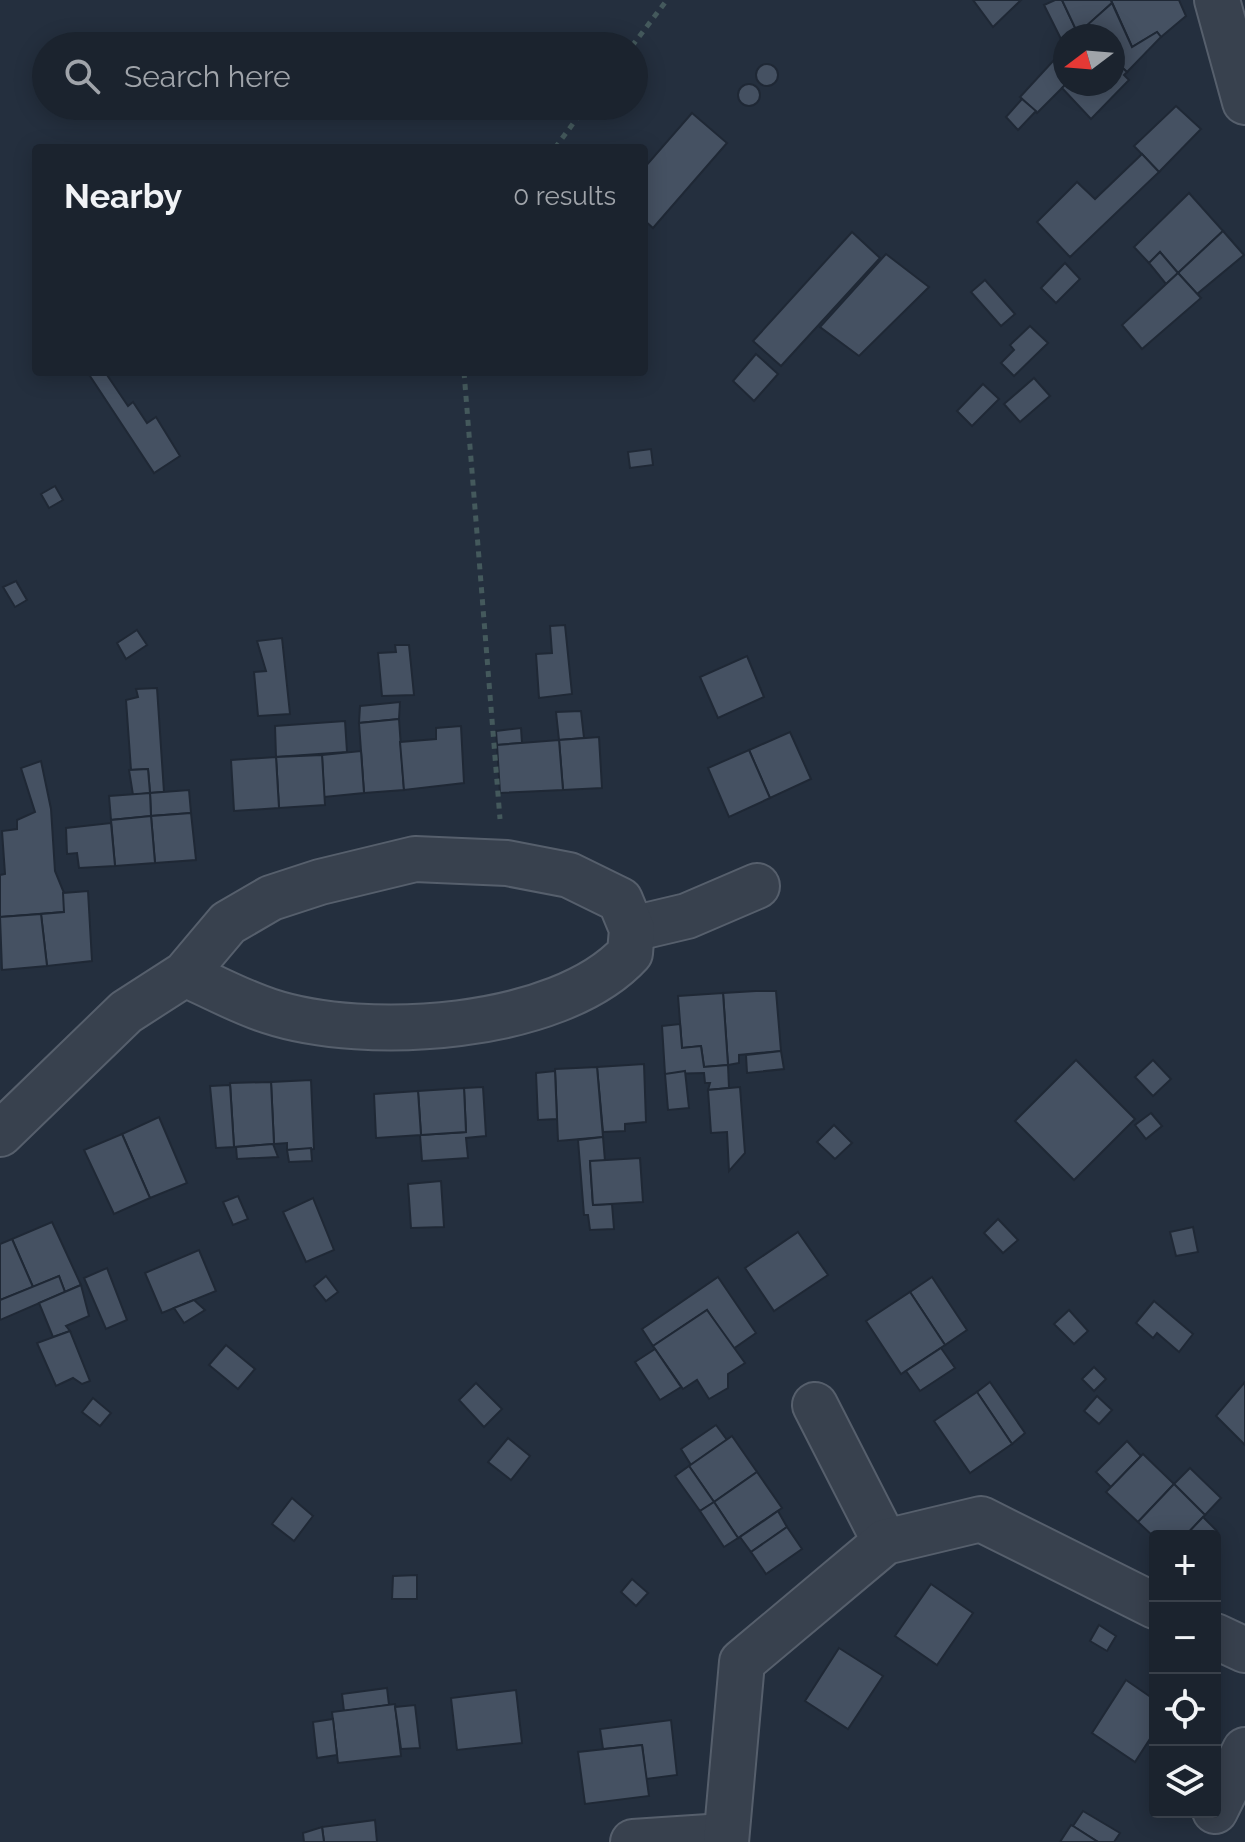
<!DOCTYPE html>
<html lang="en">
<head>
<meta charset="utf-8">
<style>
	body { margin:0; font-family:Raleway,sans-serif; background:#242b36; color:#f1f3f6 }
	.controls { position:absolute; right:24px; bottom:24px; display:grid; overflow:hidden; border-radius:8px; box-shadow:0 4px 20px #0003 }
	.controls button { width:72px; height:72px; display:grid; place-items:center; padding:0; border:0; border-bottom:2px solid #39404a; background:#1b232e; color:#f1f3f6; font:40px sans-serif }
	.compass { position:absolute; left:1053px; top:24px; width:72px; height:72px; border-radius:50%; background:#1b232e; box-shadow:0 4px 20px #0003; rotate:254deg }
	.list { margin:0; padding:0; list-style:none }
	h2 { display:flex; justify-content:space-between; align-items:center; height:104px; margin:0; padding:0 32px; font-size:34px }
	h2 small { font-size:26px; font-weight:400; color:#a0a4aa }
	.icon { flex:none; width:44px; height:44px; fill:none; stroke:currentColor; stroke-width:2; stroke-linecap:round; stroke-linejoin:round }
	.map { position:relative; flex:none; width:1245px; height:1842px; overflow:hidden }
	.search { position:absolute; background:#1b232e; box-shadow:0 4px 20px #0003; left:32px; top:32px; width:616px; height:88px; display:flex; align-items:center; gap:20px; box-sizing:border-box; padding:0 28px; border-radius:44px; color:#a0a4aa; font-size:30px }
	.panel { position:absolute; background:#1b232e; box-shadow:0 4px 20px #0003; left:32px; top:144px; width:616px; height:232px; border-radius:8px }
	.map>svg:first-child { display:block }
	.building { fill:#455162; stroke:#1f2835; stroke-width:2 }
	.lines { fill:none; stroke-linecap:round; stroke-linejoin:round }
	.minor-casing { stroke:#565f6c; stroke-width:48 }
	.path { stroke:#44595c; stroke-width:5; stroke-dasharray:6 6; stroke-linecap:butt }
	.minor { stroke:#38414e; stroke-width:44 }
</style>
</head>
<body>
<div class="map">
<svg width="1245" height="1842" viewBox="0 0 1245 1842">
	<rect width="100%" height="100%" fill="#242f3e"/>
	<!-- building -->
	<g class="building">
		<polygon points="973,0 1021,0 993,27"/>
		<polygon points="1055,0 1062,0 1078,34 1065,36 1065,47 1044,5"/>
		<polygon points="1062,0 1111,0 1112,3 1078,34"/>
		<polygon points="1111,0 1179,0 1186,16 1161,37 1157,32 1132,47"/>
		<polygon points="1112,3 1132,47 1157,32 1161,37 1127,72 1113,59 1113,36 1093,36 1085,27"/>
		<polygon points="1065,48 1066,84 1037,113 1020,97"/>
		<polygon points="1113,59 1127,72 1124,75 1129,80 1091,119 1062,88 1066,84 1113,84"/>
		<circle cx="767" cy="75" r="11"/>
		<circle cx="749" cy="95" r="11"/>
		<polygon points="1022,99 1036,111 1018,130 1006,117"/>
		<polygon points="1176,106 1201,129 1159,172 1134,146"/>
		<polygon points="692,113 727,143 653,228 644,220 644,168"/>
		<polygon points="1142,154 1159,172 1070,257 1037,222 1077,182 1095,199"/>
		<polygon points="1189,193 1223,231 1178,273 1160,252 1149,263 1134,247"/>
		<polygon points="1223,231 1244,255 1197,294 1178,273"/>
		<polygon points="852,232 880,258 781,366 753,341"/>
		<polygon points="1160,252 1178,273 1166,284 1149,263"/>
		<polygon points="886,254 929,287 859,356 820,327"/>
		<polygon points="1065,263 1080,279 1056,303 1041,288"/>
		<polygon points="1178,273 1201,298 1142,349 1122,325"/>
		<polygon points="985,280 1015,314 1001,326 971,292"/>
		<polygon points="1030,326 1048,343 1014,376 1001,363 1014,350 1010,345"/>
		<polygon points="756,354 778,374 754,401 733,381"/>
		<polygon points="97,372 105,372 128,406 133,402 147,423 156,417 180,456 154,473 90,376"/>
		<polygon points="1034,378 1050,396 1020,422 1004,404"/>
		<polygon points="983,384 999,399 972,426 957,411"/>
		<polygon points="651,449 653,465 630,468 628,452"/>
		<polygon points="55,486 63,500 49,508 41,494"/>
		<polygon points="16,581 27,600 15,607 3,587"/>
		<polygon points="565,625 572,694 539,698 536,654 552,653 550,626"/>
		<polygon points="137,630 147,645 126,659 117,643"/>
		<polygon points="282,638 290,714 258,716 254,672 266,671 257,641"/>
		<polygon points="395,645 409,645 414,695 382,696 378,653 396,652"/>
		<polygon points="747,656 764,697 718,718 700,677"/>
		<polygon points="157,688 164,792 150,793 148,769 131,770 126,700 138,697 136,689"/>
		<polygon points="400,702 399,719 359,723 360,706"/>
		<polygon points="581,711 584,738 559,740 556,712"/>
		<polygon points="399,719 404,790 364,793 359,723"/>
		<polygon points="345,721 347,752 276,757 275,726"/>
		<polygon points="461,726 464,783 404,790 400,742 436,739 436,728"/>
		<polygon points="521,728 522,743 497,745 496,731"/>
		<polygon points="790,732 811,779 770,798 749,750"/>
		<polygon points="599,737 602,788 563,790 559,740"/>
		<polygon points="559,740 563,790 500,793 497,745"/>
		<polygon points="749,750 770,798 729,817 708,768"/>
		<polygon points="361,751 364,793 324,797 322,755"/>
		<polygon points="322,755 325,805 279,808 276,757"/>
		<polygon points="276,757 279,808 234,811 231,760"/>
		<polygon points="41,761 51,809 55,871 64,893 64,912 0,917 0,875 5,874 2,831 17,829 17,820 35,812 21,768"/>
		<polygon points="148,769 150,793 133,795 129,770"/>
		<polygon points="189,790 191,813 151,816 150,793"/>
		<polygon points="150,793 151,816 111,820 109,796"/>
		<polygon points="191,813 196,860 155,863 151,816"/>
		<polygon points="151,816 155,863 115,866 111,820"/>
		<polygon points="111,823 115,866 79,868 77,853 67,854 66,828"/>
		<polygon points="88,891 92,961 47,966 41,914 64,912 63,893"/>
		<polygon points="41,914 47,966 2,970 0,917"/>
		<polygon points="756,991 776,991 781,1051 739,1055 739,1063 728,1065 723,993"/>
		<polygon points="723,993 728,1065 704,1067 701,1046 682,1048 678,996"/>
		<polygon points="680,1024 682,1048 701,1046 704,1067 728,1065 729,1088 708,1090 710,1083 705,1083 704,1073 665,1074 662,1026"/>
		<polygon points="781,1051 784,1069 747,1073 746,1055"/>
		<polygon points="1076,1060 1135,1119 1074,1180 1015,1121"/>
		<polygon points="1153,1060 1171,1079 1153,1096 1135,1077"/>
		<polygon points="644,1064 646,1122 625,1124 625,1131 603,1132 597,1067"/>
		<polygon points="597,1067 603,1137 558,1141 555,1069"/>
		<polygon points="555,1071 557,1119 538,1120 536,1073"/>
		<polygon points="685,1071 689,1108 668,1110 665,1074"/>
		<polygon points="311,1080 314,1149 287,1150 287,1143 274,1144 271,1082"/>
		<polygon points="271,1082 274,1144 234,1147 230,1083"/>
		<polygon points="230,1085 234,1147 216,1148 210,1086"/>
		<polygon points="483,1087 486,1136 466,1138 468,1158 422,1161 420,1135 466,1132 464,1088"/>
		<polygon points="740,1087 745,1153 729,1171 727,1132 711,1133 708,1090"/>
		<polygon points="464,1088 466,1132 421,1135 418,1091"/>
		<polygon points="418,1091 421,1135 376,1138 374,1094"/>
		<polygon points="1151,1113 1162,1126 1146,1139 1135,1125"/>
		<polygon points="159,1117 187,1183 150,1198 122,1134"/>
		<polygon points="834,1125 852,1143 835,1159 817,1142"/>
		<polygon points="122,1134 150,1198 114,1214 84,1150"/>
		<polygon points="603,1137 605,1161 590,1161 593,1205 612,1204 614,1229 590,1230 588,1215 584,1215 578,1140"/>
		<polygon points="273,1144 278,1157 237,1159 236,1147"/>
		<polygon points="311,1148 312,1161 289,1162 287,1150"/>
		<polygon points="640,1158 643,1202 593,1205 590,1161"/>
		<polygon points="441,1181 444,1227 411,1228 408,1184"/>
		<polygon points="238,1196 248,1219 233,1225 223,1202"/>
		<polygon points="313,1198 334,1250 306,1262 283,1212"/>
		<polygon points="998,1219 1018,1240 1003,1253 984,1233"/>
		<polygon points="52,1222 81,1285 65,1292 59,1276 33,1287 12,1239"/>
		<polygon points="1193,1227 1198,1252 1176,1256 1170,1232"/>
		<polygon points="798,1232 828,1275 774,1311 745,1268"/>
		<polygon points="12,1239 33,1287 0,1300 0,1244"/>
		<polygon points="199,1250 216,1291 162,1313 145,1273"/>
		<polygon points="107,1268 127,1320 106,1329 84,1278"/>
		<polygon points="59,1276 65,1292 0,1320 0,1300"/>
		<polygon points="326,1276 338,1292 326,1301 314,1286"/>
		<polygon points="718,1277 756,1333 733,1349 707,1310 653,1346 642,1329"/>
		<polygon points="932,1277 967,1330 945,1345 910,1292"/>
		<polygon points="81,1285 89,1316 66,1326 70,1331 53,1337 39,1303"/>
		<polygon points="910,1292 945,1345 901,1374 866,1321"/>
		<polygon points="194,1300 205,1310 184,1323 174,1308"/>
		<polygon points="1154,1301 1193,1334 1179,1352 1157,1333 1153,1338 1136,1323"/>
		<polygon points="707,1310 745,1363 728,1374 728,1388 709,1399 697,1380 683,1389 653,1346"/>
		<polygon points="1069,1310 1088,1331 1074,1344 1054,1324"/>
		<polygon points="70,1331 90,1381 82,1384 73,1378 56,1386 37,1343"/>
		<polygon points="226,1345 255,1369 238,1389 209,1365"/>
		<polygon points="941,1348 955,1368 920,1391 906,1371"/>
		<polygon points="655,1349 681,1387 660,1400 635,1362"/>
		<polygon points="1094,1367 1106,1379 1094,1391 1082,1379"/>
		<polygon points="990,1382 1025,1433 1012,1444 977,1392"/>
		<polygon points="1245,1382 1245,1445 1216,1416"/>
		<polygon points="476,1383 502,1409 484,1427 459,1400"/>
		<polygon points="977,1392 1012,1444 970,1473 934,1421"/>
		<polygon points="1097,1396 1112,1410 1099,1424 1084,1411"/>
		<polygon points="93,1398 111,1413 100,1426 82,1412"/>
		<polygon points="716,1425 727,1440 691,1465 681,1449"/>
		<polygon points="732,1436 757,1472 714,1502 689,1466"/>
		<polygon points="508,1438 530,1456 511,1480 488,1462"/>
		<polygon points="1127,1441 1141,1456 1111,1487 1096,1472"/>
		<polygon points="1143,1454 1174,1484 1138,1522 1106,1492"/>
		<polygon points="689,1466 714,1502 700,1511 675,1476"/>
		<polygon points="1190,1468 1221,1498 1205,1515 1174,1484"/>
		<polygon points="757,1472 782,1508 738,1538 714,1502"/>
		<polygon points="1174,1484 1205,1515 1185,1536 1155,1538 1138,1522"/>
		<polygon points="292,1498 313,1516 294,1541 272,1524"/>
		<polygon points="714,1502 738,1538 724,1547 700,1511"/>
		<polygon points="778,1511 787,1527 751,1552 740,1537"/>
		<polygon points="1203,1517 1217,1531 1211,1536 1185,1536"/>
		<polygon points="787,1527 802,1549 766,1574 751,1552"/>
		<polygon points="417,1575 417,1599 392,1599 393,1576"/>
		<polygon points="632,1579 648,1593 636,1606 621,1592"/>
		<polygon points="931,1584 973,1613 937,1665 895,1636"/>
		<polygon points="1099,1625 1116,1636 1107,1651 1090,1641"/>
		<polygon points="839,1648 883,1676 848,1729 805,1701"/>
		<polygon points="1126,1680 1155,1700 1155,1731 1135,1762 1092,1733"/>
		<polygon points="387,1688 389,1705 344,1711 342,1694"/>
		<polygon points="516,1690 522,1743 457,1750 451,1698"/>
		<polygon points="395,1704 401,1756 338,1763 332,1712"/>
		<polygon points="415,1705 420,1748 401,1749 395,1707"/>
		<polygon points="333,1719 337,1755 317,1758 313,1722"/>
		<polygon points="671,1720 677,1775 646,1779 642,1745 603,1749 600,1729"/>
		<polygon points="642,1745 649,1796 585,1804 578,1752"/>
		<polygon points="1083,1811 1120,1833 1114,1842 1098,1842 1073,1826"/>
		<polygon points="375,1820 377,1842 324,1842 322,1827"/>
		<polygon points="1071,1825 1073,1826 1098,1842 1060,1842"/>
		<polygon points="322,1827 324,1842 304,1842 303,1833"/>
	</g>
	<g class="lines">
		<defs>
			<g id="minor">
				<polyline points="1217,0 1245,102"/>
				<polyline points="632,929 687,916 757,886"/>
				<path d="M0,1134L126,1012L185,974L228,923L271,898L320,882L415,859L507,863L569,875L620,900L632,929L630,953C559,1031 365,1043 269,1011C241,1002 213,987 185,974"/>
				<polyline points="815,1405 885,1542"/>
				<polyline points="1215,1636 1245,1650"/>
				<polyline points="1215,1811 1245,1750"/>
				<polyline points="633,1842 724,1836"/>
				<polyline points="726,1842 742,1662 885,1542 981,1519 1155,1606"/>
			</g>
		</defs>
		<!-- minor casing -->
		<use href="#minor" class="minor-casing"/>
		<!-- path -->
		<g class="path">
			<polyline points="632,46 667,0"/>
			<polyline points="555,148 586,106"/>
			<polyline points="464,372 500,819"/>
		</g>
		<!-- minor -->
		<use href="#minor" class="minor"/>
	</g>
</svg>
<div class="controls">
<button>+</button>
<button>−</button>
<button><svg class="icon" aria-label="locate" viewBox="0 0 24 24"><circle cx="12" cy="12" r="6"/><path d="M12 2v4M12 18v4M2 12h4M18 12h4"/></svg></button>
<button><svg class="icon" aria-label="layers" viewBox="0 0 24 24"><path d="M12 4l9 5-9 5-9-5zM3 14l9 5 9-5"/></svg></button>
</div>
<svg class="compass" viewBox="-18 -18 36 36"><path d="M0-13l5 13h-10z" fill="#e53935"/><path d="M0 13l5-13h-10z" fill="#a0a4aa"/></svg>
<div class="search"><svg class="icon" aria-label="search" viewBox="0 0 24 24"><circle cx="10" cy="10" r="6"/><path d="M15 15l6 6"/></svg>Search here</div>
<section class="panel">
<h2>Nearby<small>0 results</small></h2>
<ul class="list">
</ul>
</section>
</div>
</body>
</html>
